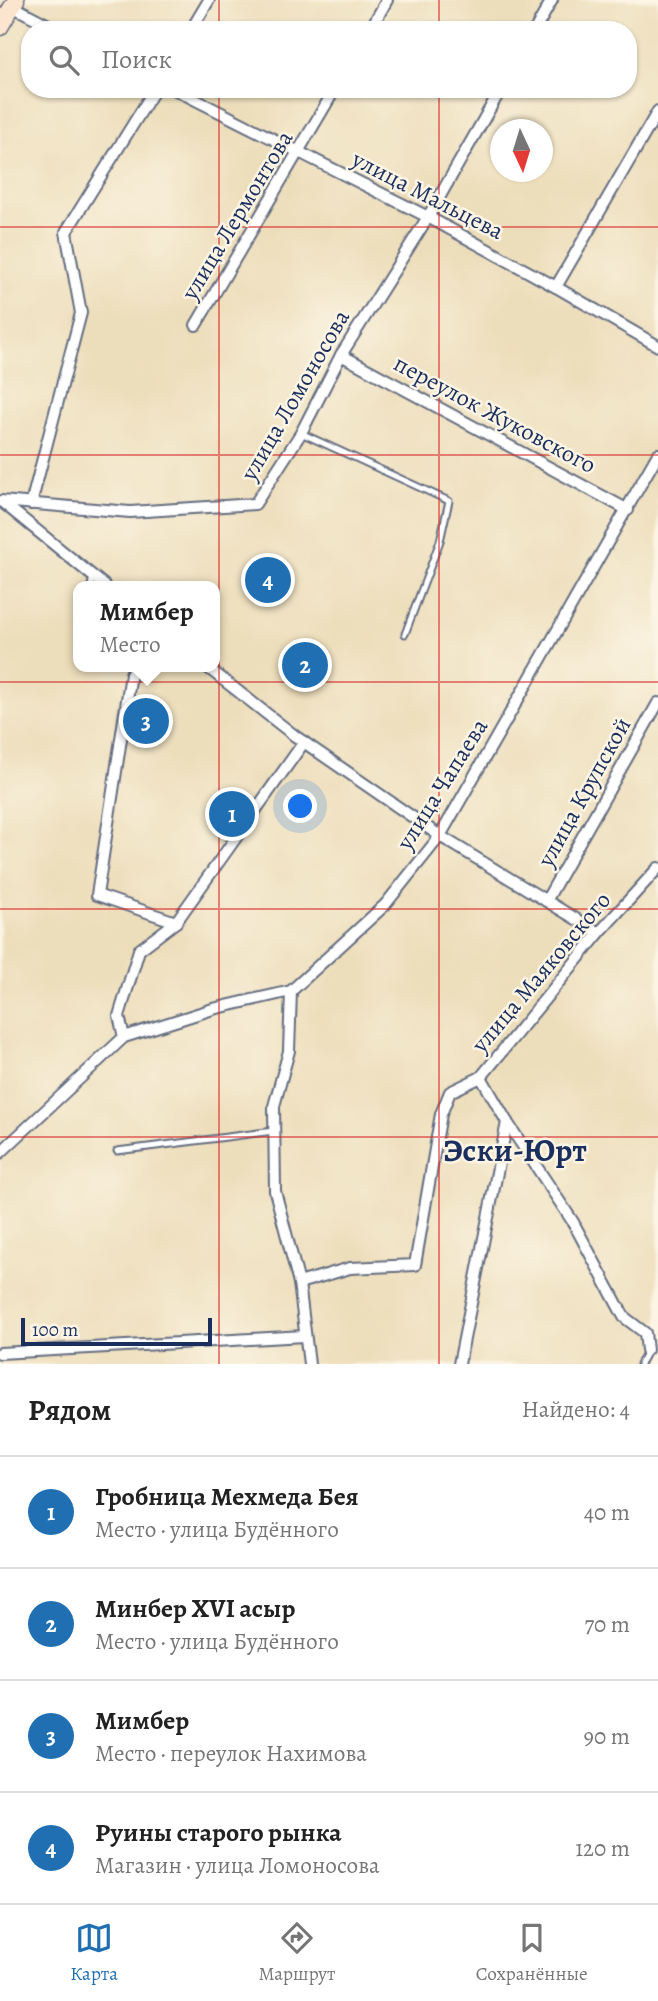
<!DOCTYPE html>
<html lang="ru">
<head>
<meta charset="utf-8">
<style>
	body { margin:0; font-family:Alegreya,serif; background:#f6f6f6; color:#222 }
	.compass { position:absolute; left:490px; top:119px; width:63px; height:63px; border-radius:50%; background:#fff; box-shadow:0 2px 5px #0004; rotate:176deg }
	.scale { position:absolute; left:21px; bottom:18px; width:191px; box-sizing:border-box; padding-left:7px; border:4px solid #1b2f5e; border-top:0; font-size:19px; line-height:24px; white-space:nowrap; color:#1b2f5e; -webkit-text-stroke:5px #fcf5e5; paint-order:stroke }
	.you { position:absolute; left:301px; top:807px; width:24px; height:24px; margin:-18px; border:5px solid #fff; border-radius:50%; background:#1a73e8; box-shadow:0 0 0 10px #1a73e833 }
	.badge { display:grid; place-items:center; width:46px; height:46px; border-radius:50%; background:#1f6fb2; color:#fff; font-size:23px; font-weight:700 }
	.pin { position:absolute; translate:-50% -50%; border:4px solid #fff; box-shadow:0 2px 7px #0006 }
	.popup { position:absolute; left:73px; top:581px; width:147px; height:91px; box-sizing:border-box; display:grid; place-content:center; border-radius:14px; background:#fff; filter:drop-shadow(0 2px 5px #0005); font-size:23px; white-space:nowrap; color:#767676 }
	.popup b { font-size:26px; color:#222 }
	.popup::after { content:''; position:absolute; left:50%; top:100%; margin-left:-14px; border:14px solid transparent; border-top-color:#fff }
	.list { margin:0; padding:0; list-style:none }
	h2 { display:flex; justify-content:space-between; align-items:center; height:91px; margin:0; padding:0 28px; font-size:30px }
	h2 small { font-size:23px; font-weight:400; color:#767676 }
	.list li { display:grid; grid-template-columns:46px 1fr auto; gap:21px; align-items:center; box-sizing:border-box; height:112px; padding:0 28px; border-top:2px solid #e0e0e0 }
	.list b { display:block; font-size:26px; white-space:nowrap }
	.list p { margin:0; font-size:23px; white-space:nowrap; color:#767676 }
	.list em { font-size:23px; font-style:normal; color:#767676 }
	.icon { flex:none; width:38px; height:38px; fill:none; stroke:currentColor; stroke-width:2; stroke-linecap:round; stroke-linejoin:round }
	.map { position:relative; flex:none; width:658px; height:1364px; overflow:hidden }
	.search { position:absolute; background:#fff; box-shadow:0 2px 5px #0004; left:21px; right:21px; top:21px; height:77px; display:flex; align-items:center; gap:18px; box-sizing:border-box; padding:0 24px; border-radius:28px; color:#767676; font-size:26px }
	.sheet { height:539px; background:#fff }
	nav { display:flex; justify-content:space-around; align-items:center; box-sizing:border-box; height:98px; border-top:2px solid #e0e0e0; background:#fff; font-size:19px; color:#767676 }
	nav a { display:grid; justify-items:center; gap:4px }
	nav .on { color:#1f6fb2 }
	.map>svg:first-child { display:block }
	.lines { fill:none; stroke-linecap:round; stroke-linejoin:round }
	.service-casing { stroke:#646c7f; stroke-width:9 }
	.minor-casing { stroke:#646c7f; stroke-width:14 }
	.secondary-casing { stroke:#646c7f; stroke-width:19 }
	.service { stroke:#fff; stroke-width:5 }
	.minor { stroke:#fff; stroke-width:10 }
	.secondary { stroke:#fce5cf; stroke-width:16 }
	.grid { fill:none; stroke:#d62828; stroke-width:2; stroke-opacity:0.55 }
	.labels { text-anchor:middle; stroke-width:5; stroke-linejoin:round; paint-order:stroke }
	.street-label { font-size:24px; fill:#1b2f5e; stroke:#fcf5e5 }
	.district-label { font-size:32px; font-weight:bold; fill:#1b2f5e; stroke:#fcf5e5 }
</style>
</head>
<body>
<div class="map">
<svg width="658" height="1364" viewBox="0 0 658 1364">
	<rect width="100%" height="100%" fill="#fcf5e5"/>
	<filter id="ink" filterUnits="userSpaceOnUse"><feTurbulence type="fractalNoise" baseFrequency=".0143" numOctaves="2"/><feDisplacementMap in="SourceGraphic" scale="14" xChannelSelector="R" yChannelSelector="G"/><feConvolveMatrix kernelMatrix="1 2 1 2 8 2 1 2 1" color-interpolation-filters="sRGB"/></filter>
	<filter id="wash" filterUnits="userSpaceOnUse"><feTurbulence type="fractalNoise" baseFrequency=".00686" numOctaves="4" result="noise"/><feDisplacementMap in="SourceGraphic" scale="28" xChannelSelector="R" yChannelSelector="G"/><feGaussianBlur stdDeviation="1.57" result="paint"/><feColorMatrix in="noise" values="0 0 0 0 0 0 0 0 0 0 0 0 0 0 0 0 0 1.4 0 .05"/><feComposite in="paint" operator="in"/></filter>
	<g filter="url(#wash)">
		<rect width="100%" height="100%" fill="#eddebb"/>
	</g>
	<g filter="url(#ink)">
		<g class="lines">
			<defs>
				<g id="service">
					<polyline points="301,433 449,501 440,541 405,634"/>
					<polyline points="91,586 93,576"/>
					<polyline points="117,1151 274,1131"/>
					<polyline points="640,1364 647,1351"/>
				</g>
				<g id="minor">
					<polyline points="12,6 58,30"/>
					<polyline points="191,30 209,0"/>
					<polyline points="370,30 387,0"/>
					<polyline points="535,30 552,0"/>
					<polyline points="174,89 428,217 556,287 658,346"/>
					<polyline points="556,287 658,111"/>
					<polyline points="196,325 335,89"/>
					<polyline points="341,355 628,510"/>
					<polyline points="1,501 130,512 255,504 301,433 341,355 428,217 501,89"/>
					<polyline points="2,502 105,586"/>
					<polyline points="31,504 81,313 66,232 155,89"/>
					<polyline points="134,667 131,674 97,895 176,922"/>
					<polyline points="207,667 295,736 440,836 599,933"/>
					<polyline points="546,901 658,703"/>
					<polyline points="291,991 289,1051 274,1106 275,1191 299,1283 309,1364"/>
					<polyline points="124,1037 119,1016 139,950 176,922 304,742"/>
					<polyline points="481,1077 507,1122 573,1222 624,1317 645,1333 647,1350"/>
					<polyline points="0,1153 124,1037 213,1009 291,991 385,905 440,836 658,454"/>
					<polyline points="299,1283 350,1268 415,1265 441,1114 450,1092 481,1077 599,933 658,868"/>
					<polyline points="0,1353 305,1336"/>
					<polyline points="459,1364 507,1122"/>
				</g>
				<polyline id="secondary" points="0,27 16,0"/>
			</defs>
			<!-- service casing -->
			<use href="#service" class="service-casing"/>
			<!-- minor casing -->
			<use href="#minor" class="minor-casing"/>
			<!-- secondary casing -->
			<use href="#secondary" class="secondary-casing"/>
			<!-- service -->
			<use href="#service" class="service"/>
			<!-- minor -->
			<use href="#minor" class="minor"/>
			<!-- secondary -->
			<use href="#secondary" class="secondary"/>
		</g>
	</g>
	<!-- grid -->
	<path class="grid" d="M219,0V30M439,0V30M219,89V1364M439,89V1364M0,227H658M0,455H658M0,682H658M0,909H658M0,1137H658"/>
	<g class="labels">
		<!-- street labels -->
		<g class="street-label">
			<text transform="translate(428 195) rotate(27)" y="8">улица Мальцева</text>
			<text transform="translate(237 215) rotate(-59)" y="8">улица Лермонтова</text>
			<text transform="translate(295 395) rotate(-60)" y="8">улица Ломоносова</text>
			<text transform="translate(495 414) rotate(28)" y="8">переулок Жуковского</text>
			<text transform="translate(442 784) rotate(-58)" y="8">улица Чапаева</text>
			<text transform="translate(584 792) rotate(-61)" y="8">улица Крупской</text>
			<text transform="translate(541 972) rotate(-50)" y="8">улица Маяковского</text>
		</g>
		<!-- district labels -->
		<g class="district-label">
			<text x="515" y="1161">Эски-Юрт</text>
		</g>
	</g>
</svg>
<svg class="compass" viewBox="-18 -18 36 36"><path d="M0-13l5 13h-10z" fill="#e53935"/><path d="M0 13l5-13h-10z" fill="#767676"/></svg>
<div class="scale">100 m</div>
<div class="you"></div>
<div class="pin badge" style="left:232px;top:814px">1</div>
<div class="pin badge" style="left:305px;top:665px">2</div>
<div class="pin badge" style="left:146px;top:721px">3</div>
<div class="popup"><b>Мимбер</b>Место</div>
<div class="pin badge" style="left:268px;top:580px">4</div>
<div class="search"><svg class="icon" aria-label="search" viewBox="0 0 24 24"><circle cx="10" cy="10" r="6"/><path d="M15 15l6 6"/></svg>Поиск</div>
</div>
<section class="sheet">
<h2>Рядом<small>Найдено: 4</small></h2>
<ul class="list">
<li><span class="badge">1</span><div><b>Гробница Мехмеда Бея</b><p>Место · улица Будённого</p></div><em>40 m</em></li>
<li><span class="badge">2</span><div><b>Минбер XVI асыр</b><p>Место · улица Будённого</p></div><em>70 m</em></li>
<li><span class="badge">3</span><div><b>Мимбер</b><p>Место · переулок Нахимова</p></div><em>90 m</em></li>
<li><span class="badge">4</span><div><b>Руины старого рынка</b><p>Магазин · улица Ломоносова</p></div><em>120 m</em></li>
</ul>
</section>
<nav>
<a class="on"><svg class="icon" aria-label="map" viewBox="0 0 24 24"><path d="M3 6l6-2 6 2 6-2v14l-6 2-6-2-6 2zM9 4v14M15 6v14"/></svg>Карта</a>
<a><svg class="icon" aria-label="directions" viewBox="0 0 24 24"><path d="M12 3l9 9-9 9-9-9zM9 14v-3h6M13 9l2 2-2 2"/></svg>Маршрут</a>
<a><svg class="icon" aria-label="saved" viewBox="0 0 24 24"><path d="M7 4h10v16l-5-4-5 4z"/></svg>Сохранённые</a>
</nav>
</body>
</html>
